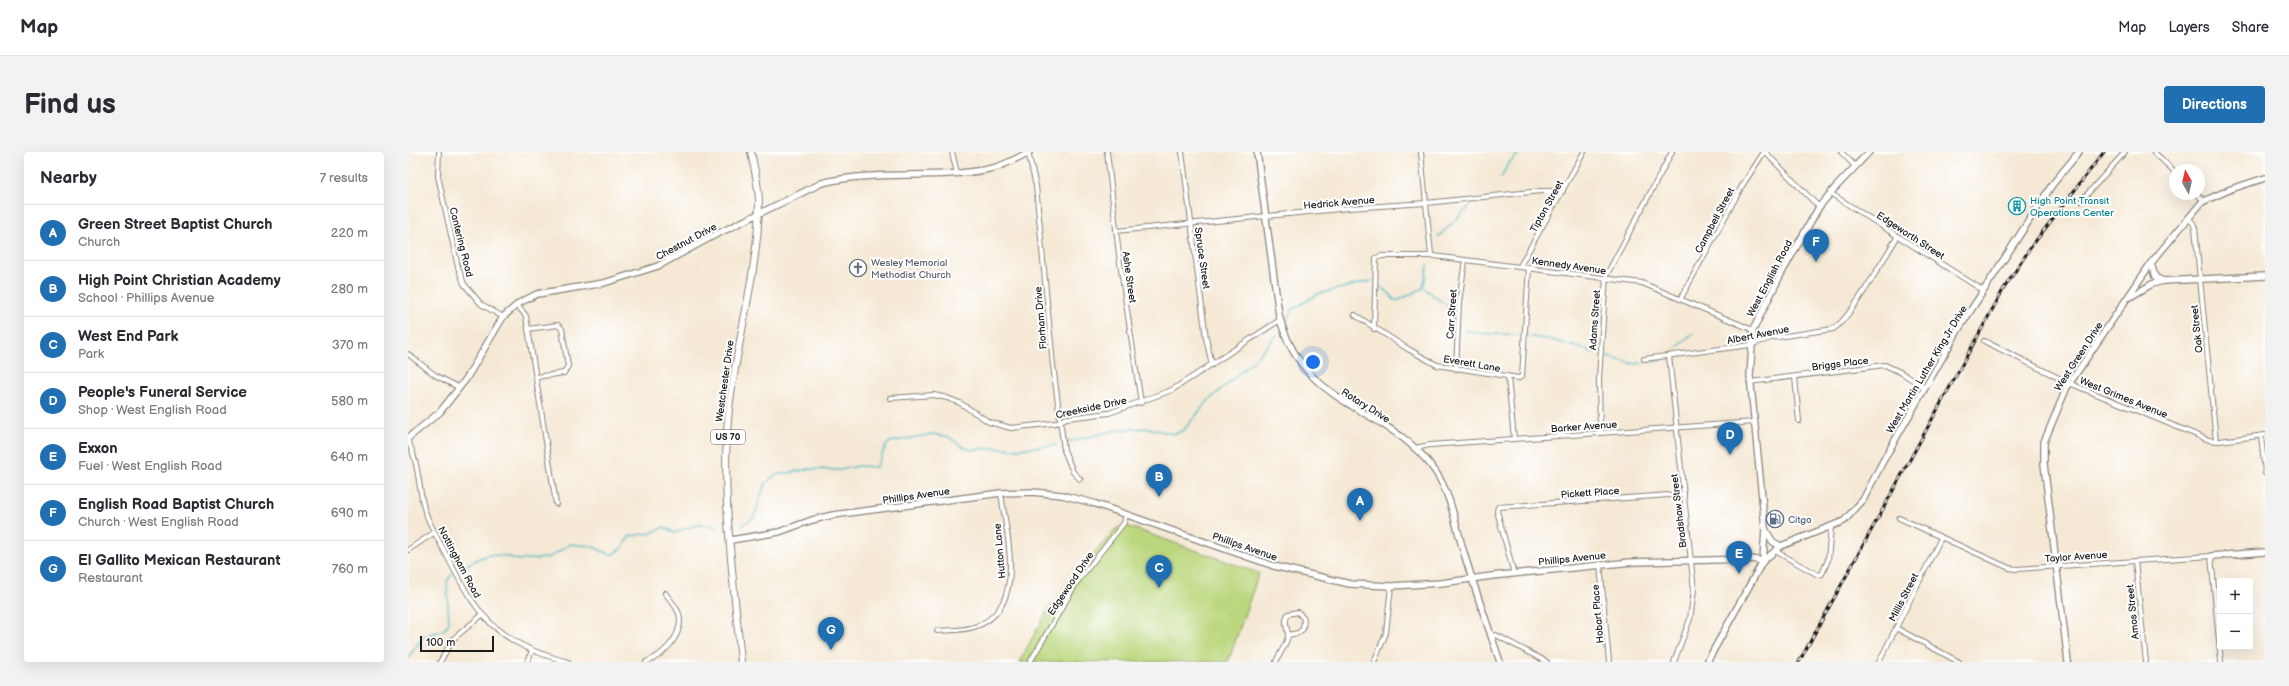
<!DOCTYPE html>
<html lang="en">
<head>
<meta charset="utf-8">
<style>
	body { margin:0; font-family:"Balsamiq Sans",sans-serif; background:#f2f2f3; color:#2b2b33 }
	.controls { position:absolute; right:12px; bottom:12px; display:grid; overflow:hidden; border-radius:4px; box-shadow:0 4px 16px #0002 }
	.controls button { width:36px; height:36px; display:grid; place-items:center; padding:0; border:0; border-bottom:1px solid #e1e1e2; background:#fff; color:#2b2b33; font:20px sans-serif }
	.compass { position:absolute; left:1761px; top:12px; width:36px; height:36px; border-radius:50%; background:#fff; box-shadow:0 4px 16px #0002; rotate:352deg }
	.scale { position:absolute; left:12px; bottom:10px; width:74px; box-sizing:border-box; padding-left:4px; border:2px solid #1c1c1c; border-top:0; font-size:11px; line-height:14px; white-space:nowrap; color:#1c1c1c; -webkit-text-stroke:3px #fff; paint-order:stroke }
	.you { position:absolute; left:905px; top:210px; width:14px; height:14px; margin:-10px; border:3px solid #fff; border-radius:50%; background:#1a73e8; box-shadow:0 0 0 6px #1a73e833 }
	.badge { display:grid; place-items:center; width:26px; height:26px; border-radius:50%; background:#1f6fb2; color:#fff; font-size:13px; font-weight:700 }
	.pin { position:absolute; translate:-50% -33px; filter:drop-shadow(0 1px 2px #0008) }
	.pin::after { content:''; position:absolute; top:21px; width:14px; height:12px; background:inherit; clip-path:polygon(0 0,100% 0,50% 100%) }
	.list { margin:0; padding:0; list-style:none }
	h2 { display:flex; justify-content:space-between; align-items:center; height:52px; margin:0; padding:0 16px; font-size:17px }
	h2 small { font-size:13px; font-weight:400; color:#7c7c81 }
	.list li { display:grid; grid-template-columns:26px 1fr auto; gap:12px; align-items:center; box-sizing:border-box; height:56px; padding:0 16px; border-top:1px solid #e1e1e2 }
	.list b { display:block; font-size:15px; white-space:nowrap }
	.list p { margin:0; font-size:13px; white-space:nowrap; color:#7c7c81 }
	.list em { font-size:13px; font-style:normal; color:#7c7c81 }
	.map { position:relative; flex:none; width:1857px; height:510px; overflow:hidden; border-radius:4px }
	header { display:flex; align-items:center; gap:24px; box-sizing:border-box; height:56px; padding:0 20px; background:#fff; border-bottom:1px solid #e1e1e2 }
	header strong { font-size:19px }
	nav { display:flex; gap:22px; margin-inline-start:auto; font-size:14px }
	.intro { display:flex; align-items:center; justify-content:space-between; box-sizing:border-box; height:96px; padding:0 24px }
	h1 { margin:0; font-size:28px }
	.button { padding:10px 18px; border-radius:4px; background:#1f6fb2; color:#fff; font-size:14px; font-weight:700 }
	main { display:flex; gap:24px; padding:0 24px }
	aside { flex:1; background:#fff; border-radius:4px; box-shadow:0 4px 16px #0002 }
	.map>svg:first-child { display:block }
	.green { fill:#bbd77d; stroke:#6c7a4c }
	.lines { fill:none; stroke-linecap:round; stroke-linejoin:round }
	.stream { stroke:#49b8c2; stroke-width:1.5 }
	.street-casing { stroke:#888278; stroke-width:6 }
	.secondary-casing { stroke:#888278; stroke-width:8 }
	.primary-casing { stroke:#888278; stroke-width:8 }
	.street { stroke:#fff; stroke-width:4 }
	.secondary { stroke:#fff; stroke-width:5.5 }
	.primary { stroke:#fff; stroke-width:6 }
	.rail-casing { stroke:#1c1c1c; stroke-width:3 }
	.rail { stroke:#fff; stroke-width:1.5; stroke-dasharray:4.5; stroke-linecap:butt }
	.labels { text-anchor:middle; stroke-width:4; stroke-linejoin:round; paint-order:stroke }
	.shield { fill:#fff; stroke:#606060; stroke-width:1 }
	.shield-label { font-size:9px; font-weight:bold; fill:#1c1c1c }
	.culture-label { font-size:10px; fill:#0d838f; stroke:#fff; text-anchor:start }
	.street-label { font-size:10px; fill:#1c1c1c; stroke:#fff }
	.worship-label { font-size:10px; fill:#5b616d; stroke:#fff; text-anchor:start }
	.service-label { font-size:10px; fill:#4e5e75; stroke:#fff; text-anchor:start }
</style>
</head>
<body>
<header>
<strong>Map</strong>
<nav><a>Map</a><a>Layers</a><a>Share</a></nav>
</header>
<div class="intro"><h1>Find us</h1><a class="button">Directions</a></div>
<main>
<aside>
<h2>Nearby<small>7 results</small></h2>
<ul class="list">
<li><span class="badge">A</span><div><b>Green Street Baptist Church</b><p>Church</p></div><em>220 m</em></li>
<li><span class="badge">B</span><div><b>High Point Christian Academy</b><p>School · Phillips Avenue</p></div><em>280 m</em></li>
<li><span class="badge">C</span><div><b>West End Park</b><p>Park</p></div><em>370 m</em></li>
<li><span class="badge">D</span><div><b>People's Funeral Service</b><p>Shop · West English Road</p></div><em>580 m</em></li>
<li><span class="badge">E</span><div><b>Exxon</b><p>Fuel · West English Road</p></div><em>640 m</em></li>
<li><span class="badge">F</span><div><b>English Road Baptist Church</b><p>Church · West English Road</p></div><em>690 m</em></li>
<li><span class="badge">G</span><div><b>El Gallito Mexican Restaurant</b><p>Restaurant</p></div><em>760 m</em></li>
</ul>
</aside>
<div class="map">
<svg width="1857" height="510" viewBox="0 0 1857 510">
	<rect width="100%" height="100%" fill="#fff"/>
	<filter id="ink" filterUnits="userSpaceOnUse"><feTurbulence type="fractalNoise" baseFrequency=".025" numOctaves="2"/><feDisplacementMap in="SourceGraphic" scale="8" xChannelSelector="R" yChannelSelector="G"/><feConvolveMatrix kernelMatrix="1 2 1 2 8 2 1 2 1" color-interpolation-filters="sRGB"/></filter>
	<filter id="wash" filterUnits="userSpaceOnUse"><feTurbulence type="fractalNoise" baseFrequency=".012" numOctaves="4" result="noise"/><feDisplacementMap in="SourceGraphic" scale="16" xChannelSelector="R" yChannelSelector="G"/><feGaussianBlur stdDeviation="0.9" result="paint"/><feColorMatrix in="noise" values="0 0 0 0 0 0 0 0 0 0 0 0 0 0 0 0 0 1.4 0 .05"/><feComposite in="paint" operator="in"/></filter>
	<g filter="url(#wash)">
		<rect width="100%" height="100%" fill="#f5e9d5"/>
		<!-- green -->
		<polygon class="green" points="719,374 851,421 820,510 611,510 637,463 667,421 710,375"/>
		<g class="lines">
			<!-- stream -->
			<g class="stream">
				<polyline points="1093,26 1100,12 1113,0"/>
				<polyline points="1030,85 1062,54"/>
				<polyline points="971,134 982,142 986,148 991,148 1015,136 1020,114"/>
				<polyline points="1016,136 1038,153 1041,160"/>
				<polyline points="877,172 885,157 910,142 963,129"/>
				<polyline points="1056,178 1069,181 1111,183"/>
				<polyline points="1118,184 1144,188 1186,200"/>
				<polyline points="1265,199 1285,181"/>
				<polyline points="1200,205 1226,212 1254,208"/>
				<polyline points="659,290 709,278 740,276 766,282 776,278 799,250 846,208 869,183"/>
				<polyline points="334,374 346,365 357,332 367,323 402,317 431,318 451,314 468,315 478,294 482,290 525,282 541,285 555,295 564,298 585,296 609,297 648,293"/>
				<path d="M50,417L70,407L81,403L98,404L110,408L140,406L163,392L183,394L203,403L213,397L222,384L243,381L256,375L267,381C282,374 294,370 311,375"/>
				<polyline points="0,506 15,485 37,477 41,471 39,429 44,422"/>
			</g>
		</g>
	</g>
	<g filter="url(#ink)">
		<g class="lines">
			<defs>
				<g id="street">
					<polyline points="31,0 30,24 50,115 56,132 73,152 95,165"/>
					<polyline points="544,0 549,21"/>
					<polyline points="620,0 628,34 645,213 656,298 665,320 672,327"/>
					<polyline points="699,0 712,111 733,251"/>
					<polyline points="774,0 798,186 804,213"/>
					<polyline points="1013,0 1023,103"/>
					<polyline points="1357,0 1411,55"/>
					<polyline points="1433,0 1447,14"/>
					<polyline points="1746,0 1767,20"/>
					<polyline points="1422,41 1576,139"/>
					<polyline points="1789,42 1796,49"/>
					<polyline points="1673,49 1717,0"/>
					<polyline points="1780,66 1785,71 1787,76 1808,289"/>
					<polyline points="708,79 941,56 1018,51 1133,39 1155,39"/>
					<polyline points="1112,114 1176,0"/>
					<polyline points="1273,146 1334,34 1356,0"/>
					<polyline points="109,153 118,164 148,352"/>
					<polyline points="947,163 1000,197 1029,213 1111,226 1114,224 1121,115"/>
					<polyline points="120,177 150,173 154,177 160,214 156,221 128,225"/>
					<polyline points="966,177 968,106 974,104 1026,104 1234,131 1345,178"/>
					<polyline points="1576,189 1661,231 1801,288 1812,289 1857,283"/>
					<polyline points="0,202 27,223 50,235"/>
					<polyline points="1261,204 1286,438 1282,467 1266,510"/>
					<path d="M1236,207L1342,193L1363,186L1425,177C1442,168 1477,104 1490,84"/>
					<polyline points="1048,217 1051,151 1057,108"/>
					<polyline points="1100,225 1106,287"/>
					<polyline points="1387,225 1391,269"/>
					<polyline points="1342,230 1477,213 1494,221 1517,236"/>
					<polyline points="482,246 526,243 539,246 552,251 581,270 603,276 648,271 659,266 701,261 764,238 872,168"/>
					<polyline points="1192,281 1191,226 1198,124 1264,0"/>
					<polyline points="1853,284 1857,321"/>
					<path d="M0,289C11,311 10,333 16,356C21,373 32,390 40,406C72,469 91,491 160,510"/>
					<polyline points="1007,296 1022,293 1346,270"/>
					<polyline points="1491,366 1601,416 1609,417 1803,404 1813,510"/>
					<polyline points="0,398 27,380"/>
					<polyline points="1367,399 1410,423 1414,422 1420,408 1423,375"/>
					<polyline points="1727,409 1738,510"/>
					<polyline points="1192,412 1201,510"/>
					<polyline points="1106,422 1089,359 1090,355 1276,342"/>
					<polyline points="1488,476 1551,510"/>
					<path d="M529,479C542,478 557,479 569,474C620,454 598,382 593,341"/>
					<polyline points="1084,484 1088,483 1139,510"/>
					<polyline points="32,510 45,487 74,463"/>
					<polyline points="119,510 124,499"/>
					<path d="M238,510C254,504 272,487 272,468C272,458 263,449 257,441"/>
					<polyline points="622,510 669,430 716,371 718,363"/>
					<path d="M868,510C871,502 879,492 880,484C880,475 875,471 880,462L890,460L896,467L895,477L890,481L880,483"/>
					<polyline points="966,510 978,481 983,434"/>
					<polyline points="1471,510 1533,386"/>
				</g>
				<g id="secondary">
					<path d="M849,0L871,163C895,259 981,252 1027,319C1043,342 1048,375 1056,401C1067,438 1080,474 1092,510"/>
					<polyline points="1743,111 1747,125 1755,129"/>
					<polyline points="1722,145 1744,132 1755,129 1857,124"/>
					<path d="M0,286L32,260L58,227L95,165L111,151L129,142L196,131L250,114L305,84L414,31C469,17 529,29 585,16C598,13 609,6 621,0"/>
					<polyline points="1357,377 1365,390 1373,394"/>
					<polyline points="323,388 371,380 404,368 425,363 593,341 624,340 654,343 685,351 866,414 942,432 983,434 1033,431 1084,424 1224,410 1343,407 1355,409"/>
					<polyline points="1803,404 1857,400"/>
					<polyline points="1355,409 1373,394 1436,369 1455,348 1475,309 1552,175 1644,33 1671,0"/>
					<polyline points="1299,510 1355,409 1357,376 1342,224 1345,178 1372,124 1411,55 1426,37 1461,0"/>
					<polyline points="1660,510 1636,312 1636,290 1659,235 1743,111 1794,50 1823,37 1857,26"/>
				</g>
				<path id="primary" d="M333,510C326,430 312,336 321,257C329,188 350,120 351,51C351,34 346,16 343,0"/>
			</defs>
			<!-- street casing -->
			<use href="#street" class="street-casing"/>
			<!-- secondary casing -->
			<use href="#secondary" class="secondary-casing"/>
			<!-- primary casing -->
			<use href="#primary" class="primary-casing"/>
			<!-- street -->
			<use href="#street" class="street"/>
			<!-- secondary -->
			<use href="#secondary" class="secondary"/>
			<!-- primary -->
			<use href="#primary" class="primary"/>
			<defs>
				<polyline id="rail" points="1391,510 1595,138 1623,95 1696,0"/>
			</defs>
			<!-- rail casing -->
			<use href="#rail" class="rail-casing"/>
			<!-- rail -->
			<use href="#rail" class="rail"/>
		</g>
	</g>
	<!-- icons -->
	<defs>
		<symbol id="building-ring" viewBox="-11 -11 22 22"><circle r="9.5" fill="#fff" stroke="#0f9aa8" stroke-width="1.5"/><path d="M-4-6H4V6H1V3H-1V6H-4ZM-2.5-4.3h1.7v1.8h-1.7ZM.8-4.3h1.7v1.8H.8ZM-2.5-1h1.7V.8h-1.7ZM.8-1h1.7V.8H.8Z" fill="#0f9aa8"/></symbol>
		<symbol id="church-ring" viewBox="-11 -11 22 22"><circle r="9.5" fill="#fff" stroke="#6b7280" stroke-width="1.5"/><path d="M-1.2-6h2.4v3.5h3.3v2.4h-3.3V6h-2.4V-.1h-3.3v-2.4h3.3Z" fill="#6b7280"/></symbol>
		<symbol id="fuel-ring" viewBox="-11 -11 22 22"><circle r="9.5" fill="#fff" stroke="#5c6f8a" stroke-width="1.5"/><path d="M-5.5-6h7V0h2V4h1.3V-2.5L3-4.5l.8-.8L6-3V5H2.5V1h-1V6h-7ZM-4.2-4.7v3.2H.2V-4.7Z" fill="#5c6f8a"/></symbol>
	</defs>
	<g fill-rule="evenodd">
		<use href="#building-ring" x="1599" y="44" width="20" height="20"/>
		<use href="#church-ring" x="440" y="106" width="20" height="20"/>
		<use href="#fuel-ring" x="1357" y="357" width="20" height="20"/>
	</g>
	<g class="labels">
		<!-- shield labels -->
		<rect class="shield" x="303" y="278" width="34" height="14" rx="3"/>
		<g class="shield-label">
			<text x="320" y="288">US 70</text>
		</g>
		<!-- culture labels -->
		<g class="culture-label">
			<text x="1622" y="52">High Point Transit<tspan x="1622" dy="12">Operations Center</tspan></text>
		</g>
		<!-- street labels -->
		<g class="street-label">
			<text transform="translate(931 50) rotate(-5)" y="4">Hedrick Avenue</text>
			<text transform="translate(1138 54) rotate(-61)" y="4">Tipton Street</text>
			<text transform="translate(1306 68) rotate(-62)" y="4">Campbell Street</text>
			<text transform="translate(1503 83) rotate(33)" y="4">Edgeworth Street</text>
			<text transform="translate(278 89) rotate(-28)" y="4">Chestnut Drive</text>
			<text transform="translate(54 90) rotate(76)" y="4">Cantering Road</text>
			<text transform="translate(795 106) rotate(82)" y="4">Spruce Street</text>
			<text transform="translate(1161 113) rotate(8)" y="4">Kennedy Avenue</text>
			<text transform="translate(722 125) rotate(82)" y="4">Ashe Street</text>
			<text transform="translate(1361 126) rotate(-62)" y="4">West English Road</text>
			<text transform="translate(1043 162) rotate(-86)" y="4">Carr Street</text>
			<text transform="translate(632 166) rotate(-95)" y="4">Florham Drive</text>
			<text transform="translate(1186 168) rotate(-86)" y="4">Adams Street</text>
			<text transform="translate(1788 177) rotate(-96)" y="4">Oak Street</text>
			<text transform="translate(1350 182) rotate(-11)" y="4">Albert Avenue</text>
			<text transform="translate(1670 204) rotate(-57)" y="4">West Green Drive</text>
			<text transform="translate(1064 211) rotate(10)" y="4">Everett Lane</text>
			<text transform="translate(1432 211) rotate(-7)" y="4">Briggs Place</text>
			<text transform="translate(1518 217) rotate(-59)" y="4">West Martin Luther King Jr Drive</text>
			<text transform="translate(316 229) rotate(-82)" y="4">Westchester Drive</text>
			<text transform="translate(1716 245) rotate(22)" y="4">West Grimes Avenue</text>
			<text transform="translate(958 253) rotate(32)" y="4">Rotary Drive</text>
			<text transform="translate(683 255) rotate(-12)" y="4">Creekside Drive</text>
			<text transform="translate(1176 274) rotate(-4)" y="4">Barker Avenue</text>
			<text transform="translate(1182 340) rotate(-4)" y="4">Pickett Place</text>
			<text transform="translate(508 343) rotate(-8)" y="4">Phillips Avenue</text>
			<text transform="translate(1270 359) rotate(-97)" y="4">Bradshaw Street</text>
			<text transform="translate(837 394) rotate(19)" y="4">Phillips Avenue</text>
			<text transform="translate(591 399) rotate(-95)" y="4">Hutton Lane</text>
			<text transform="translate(1668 404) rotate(-4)" y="4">Taylor Avenue</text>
			<text transform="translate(1164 406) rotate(-6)" y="4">Phillips Avenue</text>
			<text transform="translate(52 410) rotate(62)" y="4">Nottingham Road</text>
			<text transform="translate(662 431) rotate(-56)" y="4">Edgewood Drive</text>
			<text transform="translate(1495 445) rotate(-63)" y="4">Millis Street</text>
			<text transform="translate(1724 460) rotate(-96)" y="4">Amos Street</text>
			<text transform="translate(1189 462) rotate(-95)" y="4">Hobart Place</text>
		</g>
		<!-- worship labels -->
		<g class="worship-label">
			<text x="463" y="114">Wesley Memorial<tspan x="463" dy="12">Methodist Church</tspan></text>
		</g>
		<!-- service labels -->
		<g class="service-label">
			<text x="1380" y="371">Citgo</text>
		</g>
	</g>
</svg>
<div class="controls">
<button>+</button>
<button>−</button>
</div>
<svg class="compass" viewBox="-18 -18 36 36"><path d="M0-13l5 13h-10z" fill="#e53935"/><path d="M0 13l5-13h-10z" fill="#7c7c81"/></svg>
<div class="scale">100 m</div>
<div class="you"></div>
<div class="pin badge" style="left:952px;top:369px">A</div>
<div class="pin badge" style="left:751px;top:345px">B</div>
<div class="pin badge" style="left:751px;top:436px">C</div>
<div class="pin badge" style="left:1322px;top:303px">D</div>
<div class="pin badge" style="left:1331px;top:422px">E</div>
<div class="pin badge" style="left:1408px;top:110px">F</div>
<div class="pin badge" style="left:423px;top:498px">G</div>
</div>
</main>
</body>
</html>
